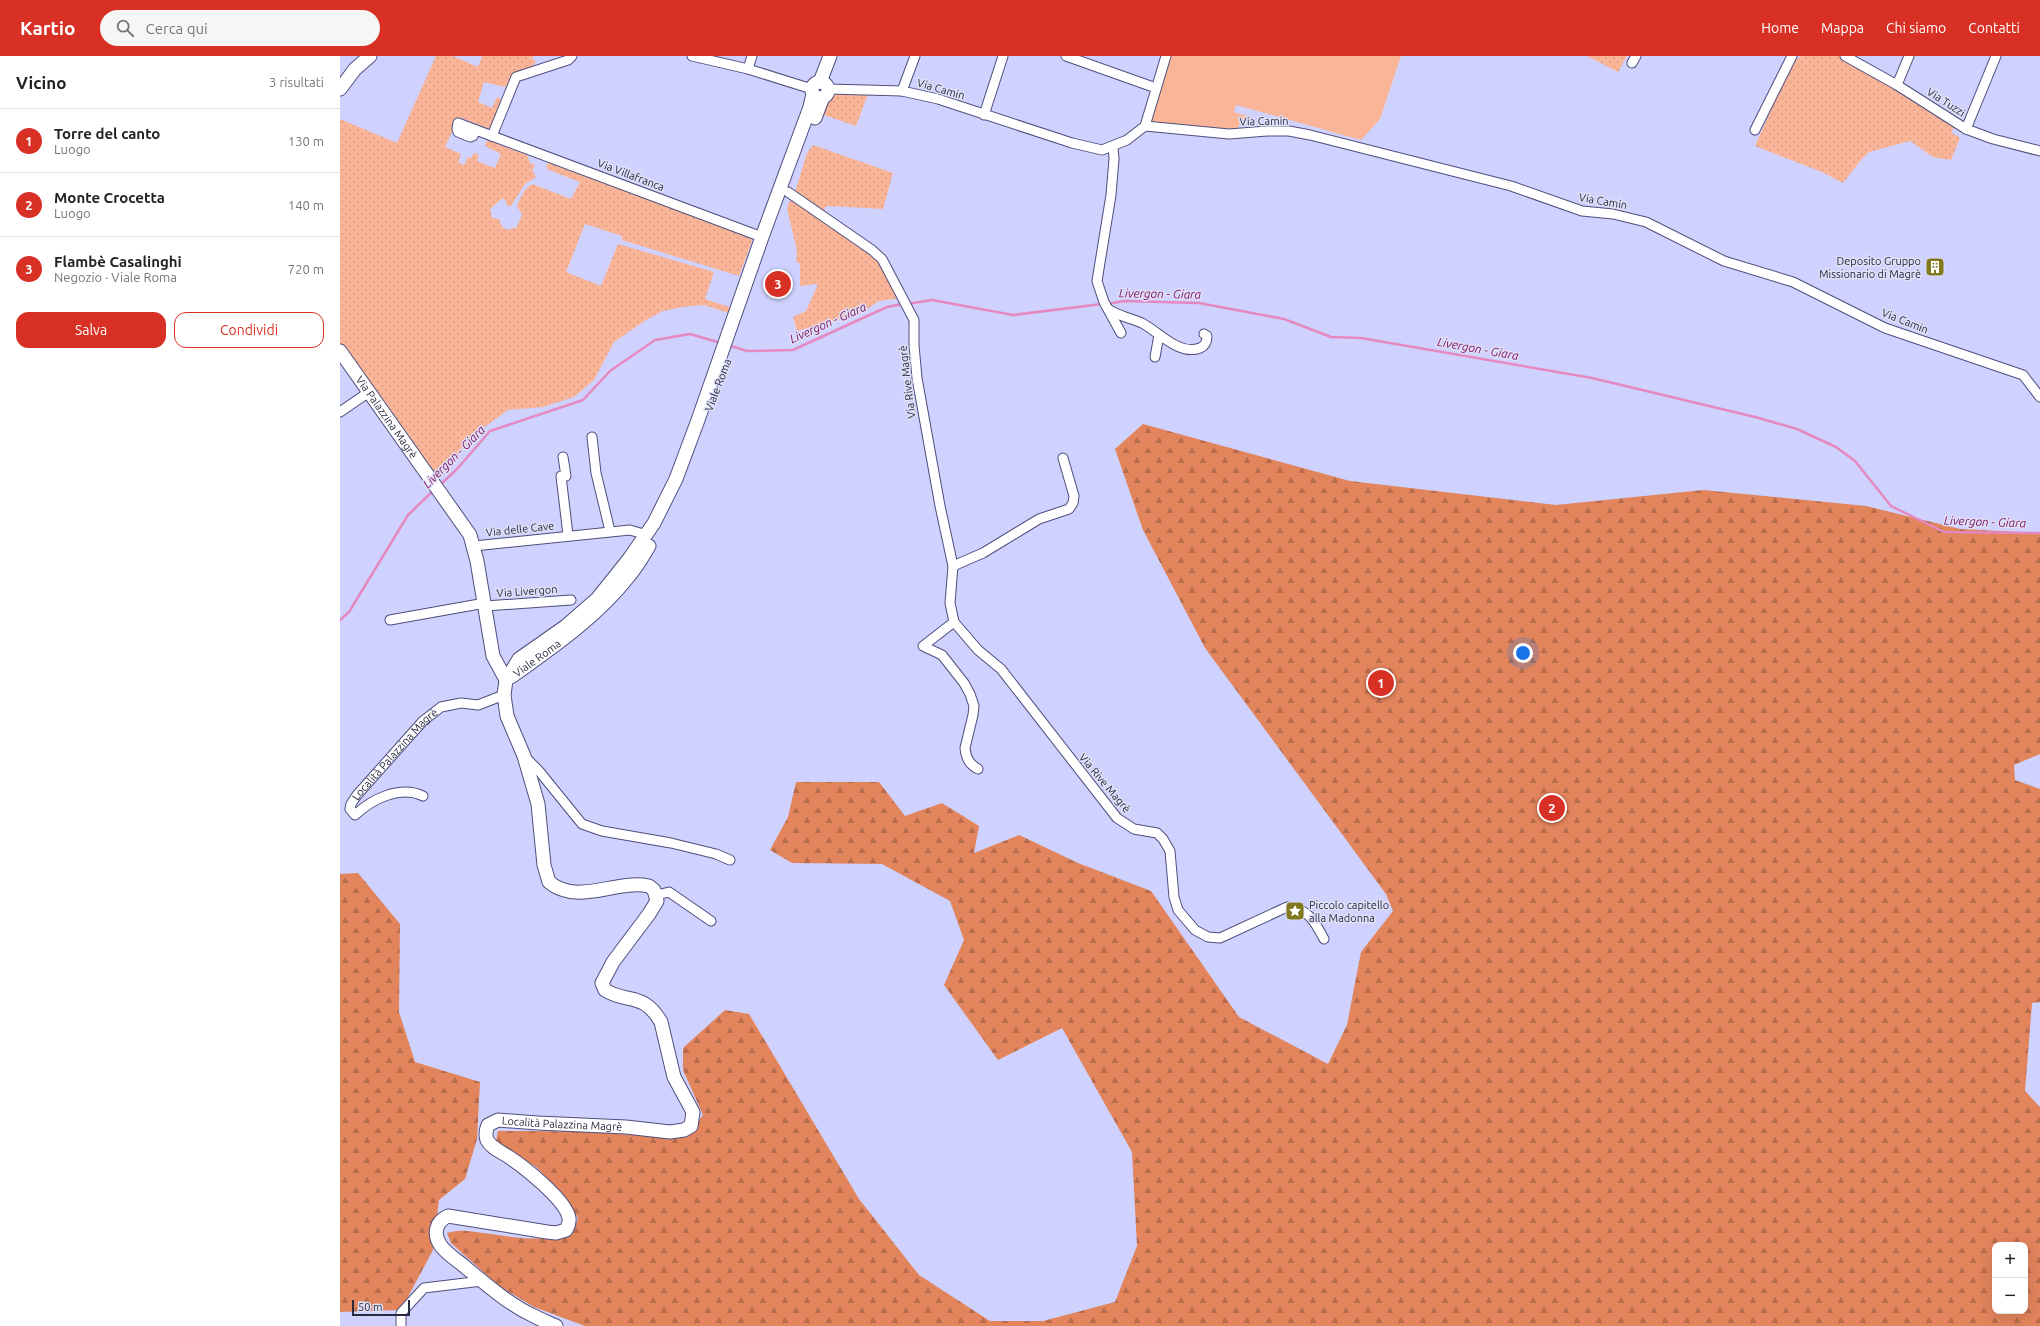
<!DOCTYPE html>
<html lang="it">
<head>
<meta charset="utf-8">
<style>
	body { margin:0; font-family:Ubuntu,sans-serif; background:#f6f6f6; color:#222 }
	.controls { position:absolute; right:12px; bottom:12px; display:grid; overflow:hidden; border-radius:8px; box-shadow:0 4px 16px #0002 }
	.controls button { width:36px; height:36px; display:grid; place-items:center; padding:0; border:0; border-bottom:1px solid #e0e0e0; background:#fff; color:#222; font:20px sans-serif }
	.scale { position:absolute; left:12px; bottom:10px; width:58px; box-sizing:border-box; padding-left:4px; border:2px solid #29293f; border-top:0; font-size:11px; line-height:14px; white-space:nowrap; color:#29293f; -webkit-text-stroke:3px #dfe0f7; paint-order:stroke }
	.you { position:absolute; left:1183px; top:597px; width:14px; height:14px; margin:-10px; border:3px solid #fff; border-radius:50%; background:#1a73e8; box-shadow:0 0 0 6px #1a73e833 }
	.badge { display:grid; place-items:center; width:26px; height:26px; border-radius:50%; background:#d93025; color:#fff; font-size:13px; font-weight:700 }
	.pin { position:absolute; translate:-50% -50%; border:2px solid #fff; box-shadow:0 1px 4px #0006 }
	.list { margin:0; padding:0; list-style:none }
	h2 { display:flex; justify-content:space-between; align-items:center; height:52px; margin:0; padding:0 16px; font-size:17px }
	h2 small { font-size:13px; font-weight:400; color:#767676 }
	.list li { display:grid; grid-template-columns:26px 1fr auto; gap:12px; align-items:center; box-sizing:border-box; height:64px; padding:0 16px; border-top:1px solid #e0e0e0 }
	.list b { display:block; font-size:15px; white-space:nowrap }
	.list p { margin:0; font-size:13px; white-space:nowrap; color:#767676 }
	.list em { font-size:13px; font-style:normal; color:#767676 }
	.actions { display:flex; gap:8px; padding:12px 16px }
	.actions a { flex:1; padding:9px 0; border:1px solid #d93025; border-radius:12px; text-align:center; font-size:14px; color:#d93025 }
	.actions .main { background:#d93025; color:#fff }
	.icon { flex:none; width:22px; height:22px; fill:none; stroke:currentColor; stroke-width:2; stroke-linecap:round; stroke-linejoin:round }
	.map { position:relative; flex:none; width:1700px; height:1270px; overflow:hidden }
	header { display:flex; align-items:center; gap:24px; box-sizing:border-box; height:56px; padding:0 20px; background:#d93025; color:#fff }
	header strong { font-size:19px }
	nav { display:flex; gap:22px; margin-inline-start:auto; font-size:14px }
	.search { width:280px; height:36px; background:#f6f6f6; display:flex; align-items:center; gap:10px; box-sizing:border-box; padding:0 14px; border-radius:22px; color:#767676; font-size:15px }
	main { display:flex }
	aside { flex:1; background:#fff }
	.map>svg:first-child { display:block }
	.grass { fill:url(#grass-dots) }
	.forest { fill:url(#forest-firs); fill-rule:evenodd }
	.park { fill:#fab598 }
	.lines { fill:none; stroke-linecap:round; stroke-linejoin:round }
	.stream { stroke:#e48ac0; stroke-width:2.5 }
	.street-casing { stroke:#4e4e7e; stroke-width:11 }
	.secondary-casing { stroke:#4e4e7e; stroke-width:15 }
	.street { stroke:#fff; stroke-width:9 }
	.secondary { stroke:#fff; stroke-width:13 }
	.labels { text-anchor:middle; stroke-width:3; stroke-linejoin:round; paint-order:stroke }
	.street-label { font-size:11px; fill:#29293f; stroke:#dfe0f7 }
	.poi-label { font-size:11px; fill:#29293f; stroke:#dfe0f7; text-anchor:end }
	.water-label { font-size:12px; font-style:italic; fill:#811762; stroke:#dfe0f7 }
</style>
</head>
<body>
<header>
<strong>Kartio</strong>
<div class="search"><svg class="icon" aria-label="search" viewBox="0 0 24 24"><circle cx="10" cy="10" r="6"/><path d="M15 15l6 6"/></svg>Cerca qui</div>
<nav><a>Home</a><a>Mappa</a><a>Chi siamo</a><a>Contatti</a></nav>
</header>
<main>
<aside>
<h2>Vicino<small>3 risultati</small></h2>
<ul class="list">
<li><span class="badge">1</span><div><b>Torre del canto</b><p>Luogo</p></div><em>130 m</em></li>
<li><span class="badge">2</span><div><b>Monte Crocetta</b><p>Luogo</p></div><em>140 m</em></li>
<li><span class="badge">3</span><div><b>Flambè Casalinghi</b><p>Negozio · Viale Roma</p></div><em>720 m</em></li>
</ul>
<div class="actions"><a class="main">Salva</a><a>Condividi</a></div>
</aside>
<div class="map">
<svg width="1700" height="1270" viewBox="0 0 1700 1270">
	<defs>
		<pattern id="grass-dots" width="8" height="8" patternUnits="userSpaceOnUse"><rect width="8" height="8" fill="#fab598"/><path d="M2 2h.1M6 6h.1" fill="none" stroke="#d69c84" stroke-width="1.8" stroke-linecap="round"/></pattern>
		<pattern id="forest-firs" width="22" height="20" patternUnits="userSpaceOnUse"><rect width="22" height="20" fill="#e2845c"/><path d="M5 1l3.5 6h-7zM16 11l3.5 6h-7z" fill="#b76c4d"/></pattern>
	</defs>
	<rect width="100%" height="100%" fill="#cfd1fe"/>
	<!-- grass -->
	<g class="grass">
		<path d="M96,0H113L138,11L142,0H194L192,3L196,5L193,10L177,17L165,31L144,26L138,46L152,52L157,41L162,44L151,71L147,72L119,61L105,91L121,98L118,106L124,109L128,101L131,102L134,97L139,99L137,105L155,112L161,98L145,90L147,84L187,99L190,107L195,109L192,114L196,121L185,128L171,150H167L166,145L163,142L150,153L152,162L159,163L162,171L168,174L177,171L182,158L177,150C180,142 185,132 192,128L231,143L240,126L207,113V107H209L410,181L412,185L399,220L282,184V180L245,168L226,216L261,230L278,188L374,216L365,243L389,251V257L364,249L342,251L323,255L306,264L274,286L254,324L234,341L203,351L168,354L135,378L97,424L0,287V63L57,87Z"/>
		<polygon points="1247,0 1287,0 1278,16"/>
		<polygon points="1462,0 1500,0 1553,29 1615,70 1611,76 1620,82 1611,104 1593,101 1570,85 1529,96 1520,105 1503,127 1482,116 1415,90 1448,15 1454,5"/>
		<polygon points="495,37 528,38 516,70 484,59 490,40"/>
		<polygon points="473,89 553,117 543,153 490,150 486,150 483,157 455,136 467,97"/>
		<polygon points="453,144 537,202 561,242 539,245 519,258 457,275 453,261 466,255 478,228 460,230 460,208 456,205 457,195 447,153 449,146"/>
	</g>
	<!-- forest -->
	<g class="forest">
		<path d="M803,368L1010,425L1216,449L1363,434L1526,450L1620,473L1700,477V698L1674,709L1675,724L1700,733V946L1692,947L1685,1035L1700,1051V1270H245L194,1251L159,1230L111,1187L107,1177C120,1173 130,1175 143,1177C175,1181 204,1188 234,1175L238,1162L217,1132L196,1111L156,1085L158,1075C187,1075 217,1075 246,1076C283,1078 313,1082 349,1076L363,1059L343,1014V992L385,954L409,958L519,1143L579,1219L650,1265H703L775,1246L797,1190L792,1096L722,972L658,1004L604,929L624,884L610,845L542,808L452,807L430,794L448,761L456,726H539L565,760L602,747L639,770L634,797L679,779L738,807L811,835L899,961L988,1008L1007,969L1021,896L1053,855L1046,838L865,592L803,474L775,393ZM1655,1189H1685V1255H1655Z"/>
		<polygon points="18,817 60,868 59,956 75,1006 140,1026 137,1083 125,1123 99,1144 93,1194 61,1254 0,1256 0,818"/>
	</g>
	<!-- park -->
	<polygon class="park" points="828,0 1061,0 1040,63 1021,84 896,49 894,56 911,61 908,69 900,66 897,75 811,69"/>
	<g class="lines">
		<!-- stream -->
		<g class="stream">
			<polyline points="567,248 592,244 673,259 762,248"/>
			<polyline points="767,248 784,245 859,247 944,263 991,281 1021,282 1252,322 1415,361 1457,373 1496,391 1515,405 1551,450 1604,476 1700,477"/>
			<polyline points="388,289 407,295 453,294 547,251 562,248"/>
			<polyline points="99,430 118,412 150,375 243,344 270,315 315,284 350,278 381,287"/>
			<polyline points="0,564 9,556 68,459 94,434"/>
		</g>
		<defs>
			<g id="street">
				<polyline points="352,0 408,13 472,33"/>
				<polyline points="726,0 816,32"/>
				<polyline points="1505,0 1557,29 1626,73 1653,83 1700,95"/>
				<polyline points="1292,7 1296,0"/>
				<polyline points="408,13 412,0"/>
				<polyline points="1557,29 1569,0"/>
				<polyline points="488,33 562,35 598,43 732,87 762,94 787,84 805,70 889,78 927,75 949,75 970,79 1171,130 1242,155 1273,158 1306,166 1384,205 1453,226 1545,272 1683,319 1700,341"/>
				<polyline points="562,35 575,0"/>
				<polyline points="644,59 663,0"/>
				<polyline points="805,70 826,0"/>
				<polyline points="1626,73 1656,0"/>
				<polyline points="136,74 133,80 130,81 118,76 117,73 118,67 152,80 422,181"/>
				<polyline points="1415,74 1452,0"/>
				<polyline points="152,80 176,21 228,4 232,0"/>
				<polyline points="773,91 774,103 771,139 757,225 764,246 781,277"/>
				<path d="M448,136L532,194L542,203L574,264V289L577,322L600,450L613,510L610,547L614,566L638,594L661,613L777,762L794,773L817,777L823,783L830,795L834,841L838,854L855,874L868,881L880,882L947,851C968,852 975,866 984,883"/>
				<path d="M768,253C778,260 791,262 802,267C819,276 839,300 860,292C865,290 867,286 867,280L864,278"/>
				<polyline points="815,301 819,279"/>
				<polyline points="0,356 29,336"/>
				<polyline points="252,381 256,417 270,475"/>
				<polyline points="223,401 226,420 221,420 228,479"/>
				<polyline points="134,490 290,474 300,477 304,481"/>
				<polyline points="613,510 643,497 699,463 729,453 733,447 734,440 723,402"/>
				<polyline points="145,550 231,544"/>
				<polyline points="50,564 145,547"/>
				<path d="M614,566L583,590L602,599L624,627L630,638L634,650L633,659L625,692C626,702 629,708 638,713"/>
				<polyline points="185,701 199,715 242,768 262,775 331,787 376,798 390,804"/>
				<path id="s1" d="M83,740C60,729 32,743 15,759L10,753L11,748L17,739L83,665L101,651L121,647L138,649L164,639"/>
				<polyline points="317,839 329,836 371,865"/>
				<polyline points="61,1270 61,1257 84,1232 142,1225"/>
			</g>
			<g id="secondary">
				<polyline points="480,26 490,0"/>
				<circle cx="480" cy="34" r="8"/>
				<polyline points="0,33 15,13 30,0"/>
				<polyline points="475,62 483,41"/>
				<path id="s2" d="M0,295L130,479L137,505L153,600L166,624"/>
				<path id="s3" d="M171,621C213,591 257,561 289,520C297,511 303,500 309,490"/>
				<path id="s4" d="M216,1270C209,1267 201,1264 194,1260C168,1248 146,1228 124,1210C117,1204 107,1198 101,1190C93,1179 95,1166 108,1160L207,1176L216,1177L226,1174C228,1170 230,1167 229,1162C226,1144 184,1111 169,1101C162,1096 151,1092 147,1084C145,1079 146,1074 148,1069L158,1064L198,1067L286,1071L330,1076L344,1074L351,1070L353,1056L334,1021L321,966C303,935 287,948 265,934L262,927L273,906L309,858L317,845L314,834L309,830C276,823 238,850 209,826L204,809L198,748L184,700L167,660L164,639L166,624L179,603L226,570L257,543L289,503L314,467L336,423L358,364L422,181L470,51L473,38"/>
			</g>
		</defs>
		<!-- street casing -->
		<use href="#street" class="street-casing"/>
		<!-- secondary casing -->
		<use href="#secondary" class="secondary-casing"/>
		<!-- street -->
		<use href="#street" class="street"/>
		<!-- secondary -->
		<use href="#secondary" class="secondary"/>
	</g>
	<!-- icons -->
	<defs>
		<symbol id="building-square" viewBox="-11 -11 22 22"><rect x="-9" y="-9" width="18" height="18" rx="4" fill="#82791e" stroke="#dfe0f7"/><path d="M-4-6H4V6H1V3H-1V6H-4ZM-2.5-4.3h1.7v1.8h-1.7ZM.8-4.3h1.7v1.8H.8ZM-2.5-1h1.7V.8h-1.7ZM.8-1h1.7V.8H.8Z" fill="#fff"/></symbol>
		<symbol id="sight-square" viewBox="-11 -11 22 22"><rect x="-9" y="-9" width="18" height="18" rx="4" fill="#82791e" stroke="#dfe0f7"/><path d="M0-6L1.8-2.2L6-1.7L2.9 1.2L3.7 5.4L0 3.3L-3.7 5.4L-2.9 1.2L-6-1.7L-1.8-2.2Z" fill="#fff"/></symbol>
	</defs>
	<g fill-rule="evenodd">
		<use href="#building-square" x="1584" y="200" width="22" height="22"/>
		<use href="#sight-square" x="944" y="844" width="22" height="22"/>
	</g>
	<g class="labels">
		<!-- street labels -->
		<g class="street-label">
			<text transform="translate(601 33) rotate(16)" y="4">Via Camin</text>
			<text transform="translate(1606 46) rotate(33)" y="4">Via Tuzzi</text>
			<text transform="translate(924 65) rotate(-1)" y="4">Via Camin</text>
			<text transform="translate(291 119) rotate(21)" y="4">Via Villafranca</text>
			<text transform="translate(1263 145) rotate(10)" y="4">Via Camin</text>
			<text transform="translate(1565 265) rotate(22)" y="4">Via Camin</text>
			<text transform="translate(567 326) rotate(-97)" y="4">Via Rive Magrè</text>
			<text transform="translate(378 329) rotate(-69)" y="4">Viale Roma</text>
			<text dy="4" stroke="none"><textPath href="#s2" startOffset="81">Via Palazzina Magrè</textPath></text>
			<text transform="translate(180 473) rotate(-6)" y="4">Via delle Cave</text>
			<text transform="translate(187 535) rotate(-4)" y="4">Via Livergon</text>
			<text dy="4" stroke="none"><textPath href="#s3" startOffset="32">Viale Roma</textPath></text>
			<text dy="4" stroke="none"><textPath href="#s1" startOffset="154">Località Palazzina Magrè</textPath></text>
			<text transform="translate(765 727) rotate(50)" y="4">Via Rive Magrè</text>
			<text dy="4" stroke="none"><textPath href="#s4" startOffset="515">Località Palazzina Magrè</textPath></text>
		</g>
		<!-- poi labels -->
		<g class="poi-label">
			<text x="1581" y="209">Deposito Gruppo<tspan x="1581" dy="13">Missionario di Magrè</tspan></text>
			<text x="969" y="853" text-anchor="start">Piccolo capitello<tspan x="969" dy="13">alla Madonna</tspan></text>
		</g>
		<!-- water labels -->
		<g class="water-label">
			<text transform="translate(820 238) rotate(1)" y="4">Livergon - Giara</text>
			<text transform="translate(488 267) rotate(-24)" y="4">Livergon - Giara</text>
			<text transform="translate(1138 293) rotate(10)" y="4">Livergon - Giara</text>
			<text transform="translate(114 401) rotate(-45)" y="4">Livergon - Giara</text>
			<text transform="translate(1645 466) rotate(2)" y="4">Livergon - Giara</text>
		</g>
	</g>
</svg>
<div class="controls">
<button>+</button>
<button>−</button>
</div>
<div class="scale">50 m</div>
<div class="you"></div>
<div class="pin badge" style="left:1041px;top:627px">1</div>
<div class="pin badge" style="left:1212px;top:752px">2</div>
<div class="pin badge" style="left:438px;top:228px">3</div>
</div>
</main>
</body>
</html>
